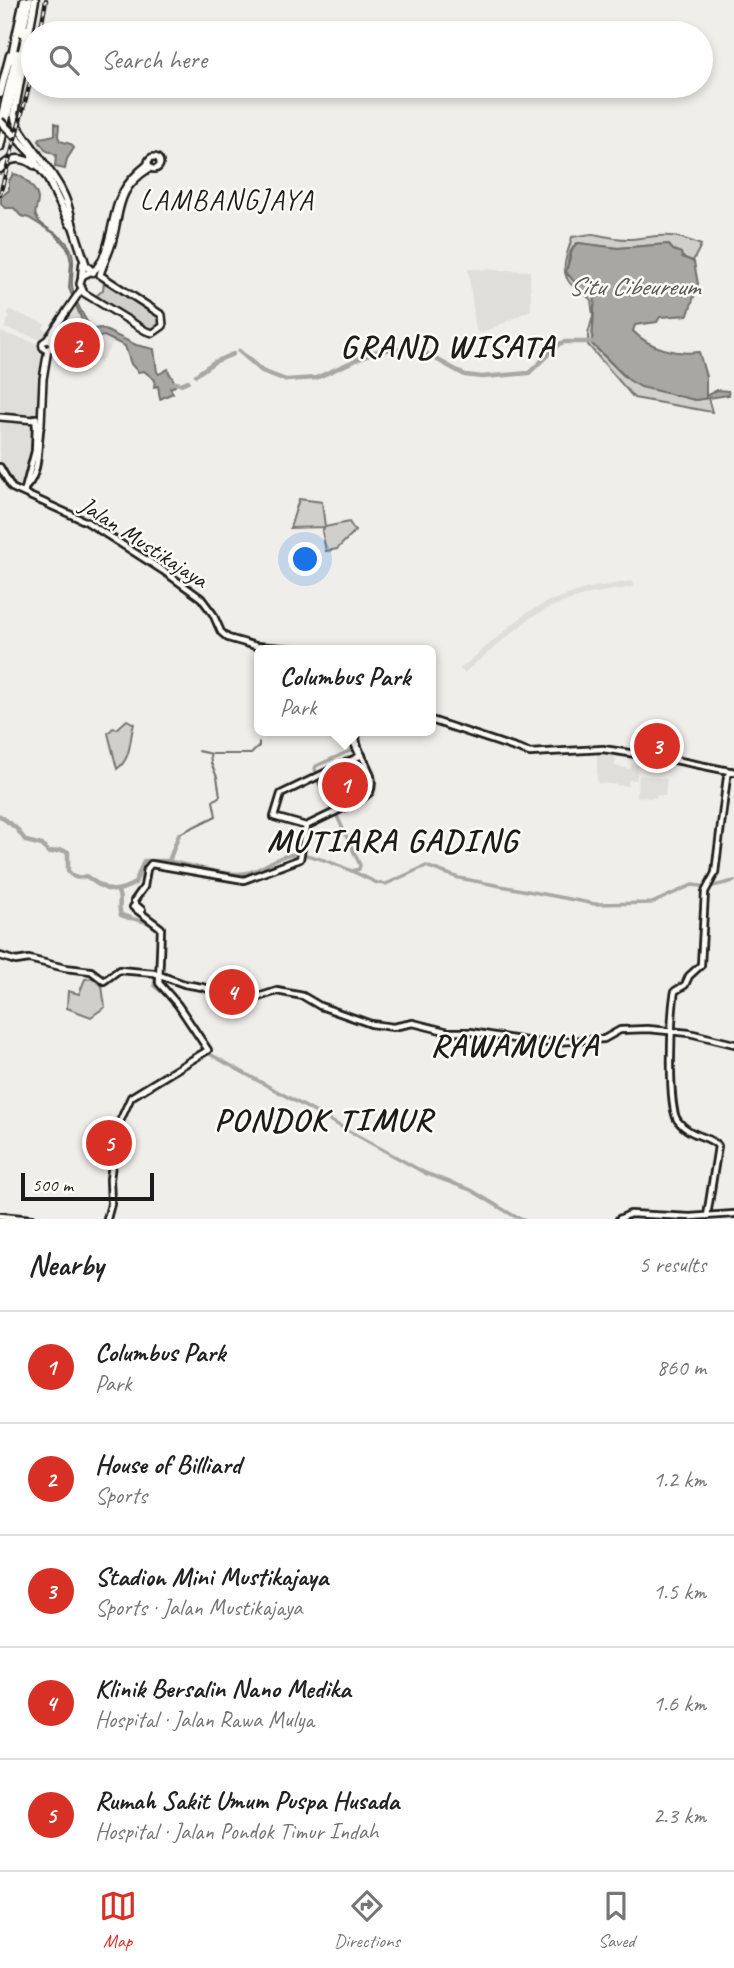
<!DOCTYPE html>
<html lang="en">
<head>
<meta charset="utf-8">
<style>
	body { margin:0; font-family:Caveat,sans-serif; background:#f6f6f6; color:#222 }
	.scale { position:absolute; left:21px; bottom:18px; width:133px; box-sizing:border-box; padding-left:7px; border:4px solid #1c1c1c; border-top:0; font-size:19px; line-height:24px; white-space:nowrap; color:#1c1c1c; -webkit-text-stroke:5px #fdfcf7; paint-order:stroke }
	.you { position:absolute; left:306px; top:560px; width:24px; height:24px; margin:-18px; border:5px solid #fff; border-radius:50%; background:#1a73e8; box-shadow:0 0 0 10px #1a73e833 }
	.badge { display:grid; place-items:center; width:46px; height:46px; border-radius:50%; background:#d93025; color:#fff; font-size:23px; font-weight:700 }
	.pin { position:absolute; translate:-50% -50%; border:4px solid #fff; box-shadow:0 2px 7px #0006 }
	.popup { position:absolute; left:254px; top:645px; width:182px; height:91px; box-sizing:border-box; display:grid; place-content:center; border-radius:10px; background:#fff; filter:drop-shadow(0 2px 5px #0005); font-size:23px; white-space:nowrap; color:#767676 }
	.popup b { font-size:26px; color:#222 }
	.popup::after { content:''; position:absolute; left:50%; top:100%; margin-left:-14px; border:14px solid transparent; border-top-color:#fff }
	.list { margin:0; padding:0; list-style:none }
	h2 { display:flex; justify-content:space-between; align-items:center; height:91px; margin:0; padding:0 28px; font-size:30px }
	h2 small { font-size:23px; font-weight:400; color:#767676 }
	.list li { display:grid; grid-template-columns:46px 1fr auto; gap:21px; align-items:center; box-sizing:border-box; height:112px; padding:0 28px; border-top:2px solid #e0e0e0 }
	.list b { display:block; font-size:26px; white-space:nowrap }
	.list p { margin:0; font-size:23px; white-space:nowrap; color:#767676 }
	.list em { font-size:23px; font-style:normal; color:#767676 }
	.icon { flex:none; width:38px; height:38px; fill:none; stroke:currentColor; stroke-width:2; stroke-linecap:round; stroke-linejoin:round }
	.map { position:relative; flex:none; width:734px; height:1219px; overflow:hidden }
	.search { position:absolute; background:#fff; box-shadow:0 4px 10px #0003; left:21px; right:21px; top:21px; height:77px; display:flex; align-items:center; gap:18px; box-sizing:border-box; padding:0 24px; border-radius:38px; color:#767676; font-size:26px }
	.sheet { height:651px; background:#fff }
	nav { display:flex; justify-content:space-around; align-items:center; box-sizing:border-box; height:98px; border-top:2px solid #e0e0e0; background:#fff; font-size:19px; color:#767676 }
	nav a { display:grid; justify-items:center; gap:4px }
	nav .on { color:#d93025 }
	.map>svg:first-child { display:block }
	.built { fill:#e0deda }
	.green { fill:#d0cfcc; stroke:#767674; stroke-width:2 }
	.water { fill:#a8a7a3; stroke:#706f6d; stroke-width:2 }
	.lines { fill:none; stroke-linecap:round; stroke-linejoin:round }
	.stream { stroke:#706f6d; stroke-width:2 }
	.canal { stroke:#a8a7a3; stroke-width:3.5 }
	.river { stroke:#a8a7a3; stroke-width:4.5 }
	.secondary-casing { stroke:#1c1c1c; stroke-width:10 }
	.primary-casing { stroke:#1c1c1c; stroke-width:10 }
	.motorway-casing { stroke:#1c1c1c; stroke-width:11 }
	.secondary { stroke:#fdfcf7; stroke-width:4.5 }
	.primary { stroke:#fdfcf7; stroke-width:5 }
	.motorway { stroke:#fdfcf7; stroke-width:6 }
	.rail-casing { stroke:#1c1c1c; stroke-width:4.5 }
	.rail { stroke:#fdfcf7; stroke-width:2; stroke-dasharray:5; stroke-linecap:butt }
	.motorway-bridge-casing { stroke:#1c1c1c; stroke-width:11; stroke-linecap:butt }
	.motorway-bridge { stroke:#fdfcf7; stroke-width:6 }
	.labels { text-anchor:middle; stroke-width:5; stroke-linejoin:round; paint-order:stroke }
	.street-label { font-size:24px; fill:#1c1c1c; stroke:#fdfcf7 }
	.water-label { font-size:26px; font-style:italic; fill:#5b5b59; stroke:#fdfcf7 }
	.quarter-label { font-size:28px; letter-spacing:2px; fill:#1c1c1c; stroke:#fdfcf7 }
	.district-label { font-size:32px; font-weight:bold; letter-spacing:2px; fill:#1c1c1c; stroke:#fdfcf7 }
</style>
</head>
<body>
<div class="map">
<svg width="734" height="1219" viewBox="0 0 734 1219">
	<rect width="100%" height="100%" fill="#f0eeea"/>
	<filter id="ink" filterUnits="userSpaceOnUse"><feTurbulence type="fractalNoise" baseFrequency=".0143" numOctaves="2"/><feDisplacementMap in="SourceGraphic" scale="14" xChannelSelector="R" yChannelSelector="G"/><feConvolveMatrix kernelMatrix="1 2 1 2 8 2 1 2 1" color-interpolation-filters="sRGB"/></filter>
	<g filter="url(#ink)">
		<!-- built -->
		<g class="built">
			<polygon points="468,269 530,271 531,310 482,333 476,331"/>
			<polygon points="77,307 92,336 99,338 103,336 114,341 100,363 55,346 53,340 69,314"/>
			<polygon points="10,310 45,324 43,328 50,332 47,337 43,340 4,328 10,316 7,314"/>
			<polygon points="0,332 39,344 42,348 36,415 32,419 0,416"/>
			<polygon points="0,420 31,424 35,428 33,453 25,485 22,487 14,487 5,475 0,463"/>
			<polygon points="632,581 633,587 589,594 551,607 530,618 464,673 460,669 526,613 549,601 588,588"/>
			<polygon points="597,752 616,755 615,766 630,769 631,764 638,765 637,780 627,780 629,781 628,786 597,783"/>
			<polygon points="639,775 667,779 665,796 658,795 655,798 636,797"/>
		</g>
		<!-- green -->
		<g class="green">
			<path d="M592,234C605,236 618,240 631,239C663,236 668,231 701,245L693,261L682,257L681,253L673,250L668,244L618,248L577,243C568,250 567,264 567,275L573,278L582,291H591L595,296L592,344L625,377L636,384L695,400L708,398L712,412L634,398L588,345V334L593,316L591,300C586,294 579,292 573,286C557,272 568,254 572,237Z"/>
			<polygon points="104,281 157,313 161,319 158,327 149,330 95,297 103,290"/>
			<polygon points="299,499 322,502 325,527 349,522 355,531 337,549 326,551 322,531 325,527 290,528"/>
			<path d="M127,720L134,724C129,740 132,758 117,769L108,733L113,728L117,729Z"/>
			<polygon points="645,734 672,738 670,758 643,755"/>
			<polygon points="358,759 362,760 371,782 367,794 332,812 316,778"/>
			<polygon points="93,978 102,986 105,1007 91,1017 67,1008 68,991 79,994 85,979"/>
		</g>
		<!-- water -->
		<g class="water">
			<polygon points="55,123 59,125 58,136 60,141 71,144 74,148 67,159 65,169 55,167 56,155 45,150 39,141 40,138 55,135"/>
			<path d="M13,174C22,174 37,189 38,199C38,208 32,212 38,220C46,231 66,234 72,253C75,264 71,275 72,286C73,296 85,322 93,329L101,328L136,345L154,349L157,372L159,374L168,369C169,376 175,378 175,386L170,388L173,393L160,399L158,386L154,387L155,380L144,371L138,372L131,364L125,346L104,336L96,338L83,323L69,288L71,262L68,249L55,234L29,218L21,216L14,208H5L1,204V197L9,190V181Z"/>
			<path d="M579,243L618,248L668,244L673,250L681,253L682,257L694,262L698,284L688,315L660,317L657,322L635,325L633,331C649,348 677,355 699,352L706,377V396L717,390L728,391L729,395L695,400L641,387L629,380L592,344L595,296L591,291H582L566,272L573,247Z"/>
		</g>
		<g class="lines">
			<!-- stream -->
			<g class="stream">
				<polyline points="198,751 212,754 251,754 259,746 259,742"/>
				<polyline points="179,834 216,816 213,801 220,796 217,777 211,763 210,754"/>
			</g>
			<!-- canal -->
			<g class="canal">
				<polyline points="359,736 361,731"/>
				<polyline points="318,777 315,769 316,766 354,749"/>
				<polyline points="320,780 360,865 359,869 352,871"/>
				<path d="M169,861C189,865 231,878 250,872C264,868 280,854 295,854C317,854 357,873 377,883L386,884L426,866L459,878L595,904L652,903L692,885L709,887L734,881"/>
				<polyline points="130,918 153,924"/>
				<polyline points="158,950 154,986 171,1000 208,1053 425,1173 471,1190 514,1216 523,1219"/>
			</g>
			<!-- river -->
			<g class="river">
				<polyline points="239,351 262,371 286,380 316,378 374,352 392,349 414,350 425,353 465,375 482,377 529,373 559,344 564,342 592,342"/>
				<polyline points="196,375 214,362 233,354"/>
				<polyline points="169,382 181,384 188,381"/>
				<path d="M0,816L16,828L26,841L42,845L49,853L61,850L68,852V871C73,878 78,879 86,876C106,890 112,896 135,883L144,861H169L179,834"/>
				<path d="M117,890C123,898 117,906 121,915L130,918"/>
			</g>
			<defs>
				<g id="secondary">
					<polyline points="0,467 12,488 87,522 162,570 201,598 213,614 221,632 228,638 256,646 308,650"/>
					<path d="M27,486C41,471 37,443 41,424"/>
					<polyline points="24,493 35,451 36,424"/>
					<polyline points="431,720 530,753 603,749 675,760 734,772"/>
					<polyline points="354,731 352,739 359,754"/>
					<path d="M306,826L360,800L370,792C379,770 351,752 357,731"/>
					<polyline points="134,901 144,887 147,869 151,864 244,880 300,859 306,826 274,817 281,794 362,755"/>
					<polyline points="135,904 142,910"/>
					<polyline points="0,956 16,961 29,959 65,968 91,971 104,981 119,970 154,973 184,984 202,987 240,999 252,999 277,991 303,996 320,1006 371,1024 393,1027 413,1023 449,1032 471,1032 538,1043 604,1039 620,1030 648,1029 689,1033 734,1044"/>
					<polyline points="0,1216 32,1219"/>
					<path d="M707,1216L718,1146C709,1135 691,1138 678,1121C667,1109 671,1010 675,991L685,985L689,976L701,965L705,892L715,873L727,777L731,771"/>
					<polyline points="107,1219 111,1204 110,1179 117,1128 131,1097 208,1050 178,1005 159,983 161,928 133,907"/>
					<polyline points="619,1219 630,1214 690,1217 734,1214"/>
				</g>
				<g id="primary">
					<circle cx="154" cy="163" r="6"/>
					<path d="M148,164C107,196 119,219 102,260L96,269L82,276L80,284L84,293L146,331L153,333L163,326L162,315L100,275C103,264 109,254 112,243C121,210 116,189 150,168"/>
					<polyline points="47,340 81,290"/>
					<circle cx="47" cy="345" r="4.5"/>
					<polyline points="0,417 35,420"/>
					<polyline points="36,418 36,424 41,424 43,379 48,349"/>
				</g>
				<g id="motorway">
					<path d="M35,0L14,114C16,126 23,134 30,144C49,171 67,190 72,223"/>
					<polyline points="22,33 29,0"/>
					<polyline points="11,60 24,0"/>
					<polyline points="0,94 10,55"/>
					<polyline points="0,123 17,53"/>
					<polyline points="13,134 36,159"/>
					<polyline points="0,147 27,29"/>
					<polyline points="32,158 47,177 70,224"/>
					<path d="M0,169C9,157 22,156 34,165"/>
					<polyline points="71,220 86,266 93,272"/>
					<polyline points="82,276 83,264"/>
				</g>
			</defs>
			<!-- secondary casing -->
			<use href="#secondary" class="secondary-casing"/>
			<!-- primary casing -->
			<use href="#primary" class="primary-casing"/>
			<!-- motorway casing -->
			<use href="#motorway" class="motorway-casing"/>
			<!-- secondary -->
			<use href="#secondary" class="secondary"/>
			<!-- primary -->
			<use href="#primary" class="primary"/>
			<!-- motorway -->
			<use href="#motorway" class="motorway"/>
			<defs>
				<g id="rail">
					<polyline points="40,33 46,0"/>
					<polyline points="0,194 33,72"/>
				</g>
			</defs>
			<!-- rail casing -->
			<use href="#rail" class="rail-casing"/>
			<!-- rail -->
			<use href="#rail" class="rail"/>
			<defs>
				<polyline id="motorway-bridge" points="0,121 13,134"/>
			</defs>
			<!-- motorway-bridge casing -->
			<use href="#motorway-bridge" class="motorway-bridge-casing"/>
			<!-- motorway-bridge -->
			<use href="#motorway-bridge" class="motorway-bridge"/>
		</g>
	</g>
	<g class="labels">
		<!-- street labels -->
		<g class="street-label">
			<text transform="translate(144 542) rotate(33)" y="8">Jalan Mustikajaya</text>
		</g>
		<!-- water labels -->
		<g class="water-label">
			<text x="634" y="295">Situ Cibeureum</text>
		</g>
		<!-- quarter labels -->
		<g class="quarter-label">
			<text x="227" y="209">LAMBANGJAYA</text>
		</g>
		<!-- district labels -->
		<g class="district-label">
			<text x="448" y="357">GRAND WISATA</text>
			<text x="393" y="851">MUTIARA GADING</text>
			<text x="515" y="1056">RAWAMULYA</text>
			<text x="324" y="1130">PONDOK TIMUR</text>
		</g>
	</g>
</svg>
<div class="scale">500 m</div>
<div class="you"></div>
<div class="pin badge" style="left:345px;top:785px">1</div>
<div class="popup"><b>Columbus Park</b>Park</div>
<div class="pin badge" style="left:77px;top:345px">2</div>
<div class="pin badge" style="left:657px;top:746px">3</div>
<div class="pin badge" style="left:232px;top:992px">4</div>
<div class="pin badge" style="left:109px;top:1143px">5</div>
<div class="search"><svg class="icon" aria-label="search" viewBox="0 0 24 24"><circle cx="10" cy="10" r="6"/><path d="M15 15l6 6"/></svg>Search here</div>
</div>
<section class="sheet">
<h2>Nearby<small>5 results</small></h2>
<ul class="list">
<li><span class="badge">1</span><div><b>Columbus Park</b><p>Park</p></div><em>860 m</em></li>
<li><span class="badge">2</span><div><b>House of Billiard</b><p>Sports</p></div><em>1.2 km</em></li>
<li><span class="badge">3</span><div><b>Stadion Mini Mustikajaya</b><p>Sports · Jalan Mustikajaya</p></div><em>1.5 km</em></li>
<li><span class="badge">4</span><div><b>Klinik Bersalin Nano Medika</b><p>Hospital · Jalan Rawa Mulya</p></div><em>1.6 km</em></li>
<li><span class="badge">5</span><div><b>Rumah Sakit Umum Puspa Husada</b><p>Hospital · Jalan Pondok Timur Indah</p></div><em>2.3 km</em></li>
</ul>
</section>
<nav>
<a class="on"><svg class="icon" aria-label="map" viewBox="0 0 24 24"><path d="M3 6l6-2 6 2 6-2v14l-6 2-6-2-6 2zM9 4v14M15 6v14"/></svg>Map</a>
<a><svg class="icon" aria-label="directions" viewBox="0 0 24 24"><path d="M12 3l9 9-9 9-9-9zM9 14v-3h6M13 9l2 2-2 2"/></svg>Directions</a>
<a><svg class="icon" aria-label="saved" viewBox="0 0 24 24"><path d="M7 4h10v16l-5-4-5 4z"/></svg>Saved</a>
</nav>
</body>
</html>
